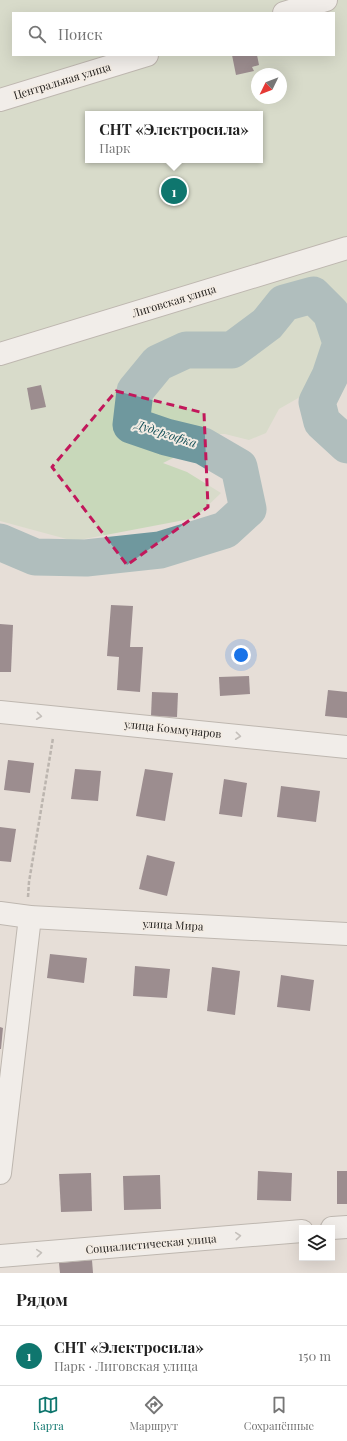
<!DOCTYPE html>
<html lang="ru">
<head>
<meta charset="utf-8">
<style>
	body { margin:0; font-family:"Playfair Display",serif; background:#f2f2f2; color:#222 }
	.controls { position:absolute; right:12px; bottom:12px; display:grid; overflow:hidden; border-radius:0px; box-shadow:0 4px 16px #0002 }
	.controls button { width:36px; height:36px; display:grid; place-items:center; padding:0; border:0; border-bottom:1px solid #e0e0e0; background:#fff; color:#222; font:20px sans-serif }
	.compass { position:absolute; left:251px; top:68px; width:36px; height:36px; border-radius:50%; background:#fff; box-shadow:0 4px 16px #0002; rotate:227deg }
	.you { position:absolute; left:241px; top:655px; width:14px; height:14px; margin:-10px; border:3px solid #fff; border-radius:50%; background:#1a73e8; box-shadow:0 0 0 6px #1a73e833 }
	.badge { display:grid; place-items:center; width:26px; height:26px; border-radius:50%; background:#0f766e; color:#fff; font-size:13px; font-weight:700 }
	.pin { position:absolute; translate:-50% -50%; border:2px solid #fff; box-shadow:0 1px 4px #0006 }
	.popup { position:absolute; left:85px; top:111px; width:178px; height:52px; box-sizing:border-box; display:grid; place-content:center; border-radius:0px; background:#fff; filter:drop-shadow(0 1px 3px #0005); font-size:13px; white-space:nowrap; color:#767676 }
	.popup b { font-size:15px; color:#222 }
	.popup::after { content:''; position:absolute; left:50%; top:100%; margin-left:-8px; border:8px solid transparent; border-top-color:#fff }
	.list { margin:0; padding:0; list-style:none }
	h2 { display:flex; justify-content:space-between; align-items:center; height:52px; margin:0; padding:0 16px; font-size:17px }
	h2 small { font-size:13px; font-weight:400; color:#767676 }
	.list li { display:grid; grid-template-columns:26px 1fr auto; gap:12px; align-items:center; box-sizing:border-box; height:60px; padding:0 16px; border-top:1px solid #e0e0e0 }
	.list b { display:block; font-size:15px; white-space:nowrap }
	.list p { margin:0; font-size:13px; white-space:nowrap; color:#767676 }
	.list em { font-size:13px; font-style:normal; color:#767676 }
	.icon { flex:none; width:22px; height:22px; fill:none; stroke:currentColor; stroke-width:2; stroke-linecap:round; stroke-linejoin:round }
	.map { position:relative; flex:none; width:347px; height:1273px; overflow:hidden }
	.search { position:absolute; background:#fff; box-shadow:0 4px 16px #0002; left:12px; right:12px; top:12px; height:44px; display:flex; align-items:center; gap:10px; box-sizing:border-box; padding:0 14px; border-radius:0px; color:#767676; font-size:15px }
	.sheet { height:112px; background:#fff }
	nav { display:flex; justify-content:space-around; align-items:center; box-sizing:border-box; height:56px; border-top:1px solid #e0e0e0; background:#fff; font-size:11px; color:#767676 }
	nav a { display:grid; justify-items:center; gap:2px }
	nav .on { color:#0f766e }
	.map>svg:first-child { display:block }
	.green { fill:#c8d8ba; fill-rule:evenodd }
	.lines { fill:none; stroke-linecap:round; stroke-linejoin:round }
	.river { stroke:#6f989e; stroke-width:37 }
	.building { fill:#432a39 }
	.minor-casing { stroke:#8f8881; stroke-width:24 }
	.path { stroke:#89837e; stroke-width:2.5; stroke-dasharray:4 2; stroke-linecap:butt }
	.minor { stroke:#fff; stroke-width:22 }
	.oneway { stroke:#9d9c9a }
	.marked { fill:none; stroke:#c2185b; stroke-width:3; stroke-dasharray:8 5; stroke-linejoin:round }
	.labels { text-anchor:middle; stroke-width:4; stroke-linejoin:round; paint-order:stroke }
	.street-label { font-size:11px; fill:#25221f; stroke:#f3ece4 }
	.water-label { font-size:12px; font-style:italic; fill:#145058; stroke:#f3ece4 }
</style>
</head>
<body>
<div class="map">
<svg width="347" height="1273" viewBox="0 0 347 1273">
	<rect width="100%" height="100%" fill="#e6ded7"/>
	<!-- green -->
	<path class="green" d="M0,0H347V373L331,391L300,397L279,409L266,433L249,440L225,434H203L187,451L163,463L187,472L221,493L195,518L74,541L0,521ZM13,13H334V55H13ZM257,74H281V98H257ZM88,114H260V160H88Z"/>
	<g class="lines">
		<!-- river -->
		<polyline class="river" points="0,542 35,557 86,558 160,550 225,530 248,509 239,467 203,446 166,437 131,425 135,391 158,363 186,350 232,350 267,324 284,303 313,295 331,313 341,343 330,376 317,402 322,422 347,445"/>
	</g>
	<!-- building -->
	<g class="building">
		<polygon points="232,55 257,55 259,65 252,67 254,71 236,75"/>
		<polygon points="41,385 46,407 31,410 27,388"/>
		<polygon points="111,605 133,606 130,647 143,647 140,692 117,690 119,657 107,656"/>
		<polygon points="0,624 13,625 11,672 0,672"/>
		<polygon points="249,676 250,694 220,696 219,677"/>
		<polygon points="328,690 347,692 347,718 325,716"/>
		<polygon points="152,692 178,693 177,717 151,716"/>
		<polygon points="8,760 34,763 30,793 4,790"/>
		<polygon points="75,769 101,771 98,801 71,799"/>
		<polygon points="145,769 173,773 165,821 136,816"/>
		<polygon points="224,779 247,783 242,817 219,814"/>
		<polygon points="281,786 320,791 316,822 277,817"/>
		<polygon points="0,827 16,829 11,862 0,861"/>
		<polygon points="147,855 175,862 167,896 139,889"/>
		<polygon points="50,954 87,958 84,983 47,978"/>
		<polygon points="135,966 170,969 167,998 133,996"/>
		<polygon points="212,967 240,971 235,1015 207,1011"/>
		<polygon points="281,975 314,980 310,1011 277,1007"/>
		<polygon points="0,1027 3,1028 1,1049 0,1049"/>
		<polygon points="258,1171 292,1173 291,1201 257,1200"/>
		<rect x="337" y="1171" width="10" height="33"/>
		<polygon points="91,1173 92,1211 61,1212 59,1174"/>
		<polygon points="160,1175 161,1209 124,1210 123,1176"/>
		<polygon points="92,1260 93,1273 60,1273 59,1263"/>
	</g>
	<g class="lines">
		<defs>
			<g id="minor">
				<polyline points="284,13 326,0"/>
				<polyline points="0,100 147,55"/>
				<polyline points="0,354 347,248"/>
				<polyline points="0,712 347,747"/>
				<polyline points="0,913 30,917 347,934"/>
				<polyline points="0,1173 30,917"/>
				<polyline points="332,1228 347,1227"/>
				<polyline points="0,1256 302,1231"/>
			</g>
		</defs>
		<!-- minor casing -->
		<use href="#minor" class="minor-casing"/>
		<!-- path -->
		<polyline class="path" points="28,897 29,882 53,738"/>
		<!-- minor -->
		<use href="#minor" class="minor"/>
	</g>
	<!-- one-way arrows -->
	<defs><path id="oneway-chevron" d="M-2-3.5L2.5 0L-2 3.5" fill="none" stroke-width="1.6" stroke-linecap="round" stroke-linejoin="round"/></defs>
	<g class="oneway">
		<use href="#oneway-chevron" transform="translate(39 716) rotate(6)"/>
		<use href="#oneway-chevron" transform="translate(238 736) rotate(6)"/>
		<use href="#oneway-chevron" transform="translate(238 1236) rotate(-5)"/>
		<use href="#oneway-chevron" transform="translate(39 1253) rotate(-5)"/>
	</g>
	<!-- marked area -->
	<path d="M0 0H347V1273H0ZM116,391L204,413L208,507L127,565L52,467Z" fill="#e6ded7" fill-opacity=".55" fill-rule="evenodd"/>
	<path class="marked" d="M116,391L204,413L208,507L127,565L52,467Z"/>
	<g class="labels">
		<!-- street labels -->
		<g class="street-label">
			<text transform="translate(62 81) rotate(-17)" y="4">Центральная улица</text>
			<text transform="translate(174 301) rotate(-17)" y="4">Лиговская улица</text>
			<text transform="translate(173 729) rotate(6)" y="4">улица Коммунаров</text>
			<text transform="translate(173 925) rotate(3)" y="4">улица Мира</text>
			<text transform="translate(151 1244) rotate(-5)" y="4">Социалистическая улица</text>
		</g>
		<!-- water labels -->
		<g class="water-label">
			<text transform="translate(166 434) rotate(18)" y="4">Дудергофка</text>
		</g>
	</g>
</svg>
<div class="controls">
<button><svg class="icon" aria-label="layers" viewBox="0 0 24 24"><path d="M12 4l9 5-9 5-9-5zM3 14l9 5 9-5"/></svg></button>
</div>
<svg class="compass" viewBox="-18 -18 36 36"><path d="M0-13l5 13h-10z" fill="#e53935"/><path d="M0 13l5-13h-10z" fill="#767676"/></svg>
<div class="you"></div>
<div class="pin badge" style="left:174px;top:191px">1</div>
<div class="popup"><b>СНТ «Электросила»</b>Парк</div>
<div class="search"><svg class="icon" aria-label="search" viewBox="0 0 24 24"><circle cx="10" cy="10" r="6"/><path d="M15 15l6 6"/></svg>Поиск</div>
</div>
<section class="sheet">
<h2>Рядом<small></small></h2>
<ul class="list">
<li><span class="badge">1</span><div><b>СНТ «Электросила»</b><p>Парк · Лиговская улица</p></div><em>150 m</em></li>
</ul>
</section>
<nav>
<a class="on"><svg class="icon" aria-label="map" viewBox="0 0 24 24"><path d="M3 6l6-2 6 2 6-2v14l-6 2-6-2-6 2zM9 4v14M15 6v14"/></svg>Карта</a>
<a><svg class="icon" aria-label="directions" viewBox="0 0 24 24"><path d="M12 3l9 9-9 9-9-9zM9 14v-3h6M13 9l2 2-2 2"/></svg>Маршрут</a>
<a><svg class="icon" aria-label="saved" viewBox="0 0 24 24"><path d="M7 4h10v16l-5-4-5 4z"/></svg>Сохранённые</a>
</nav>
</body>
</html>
